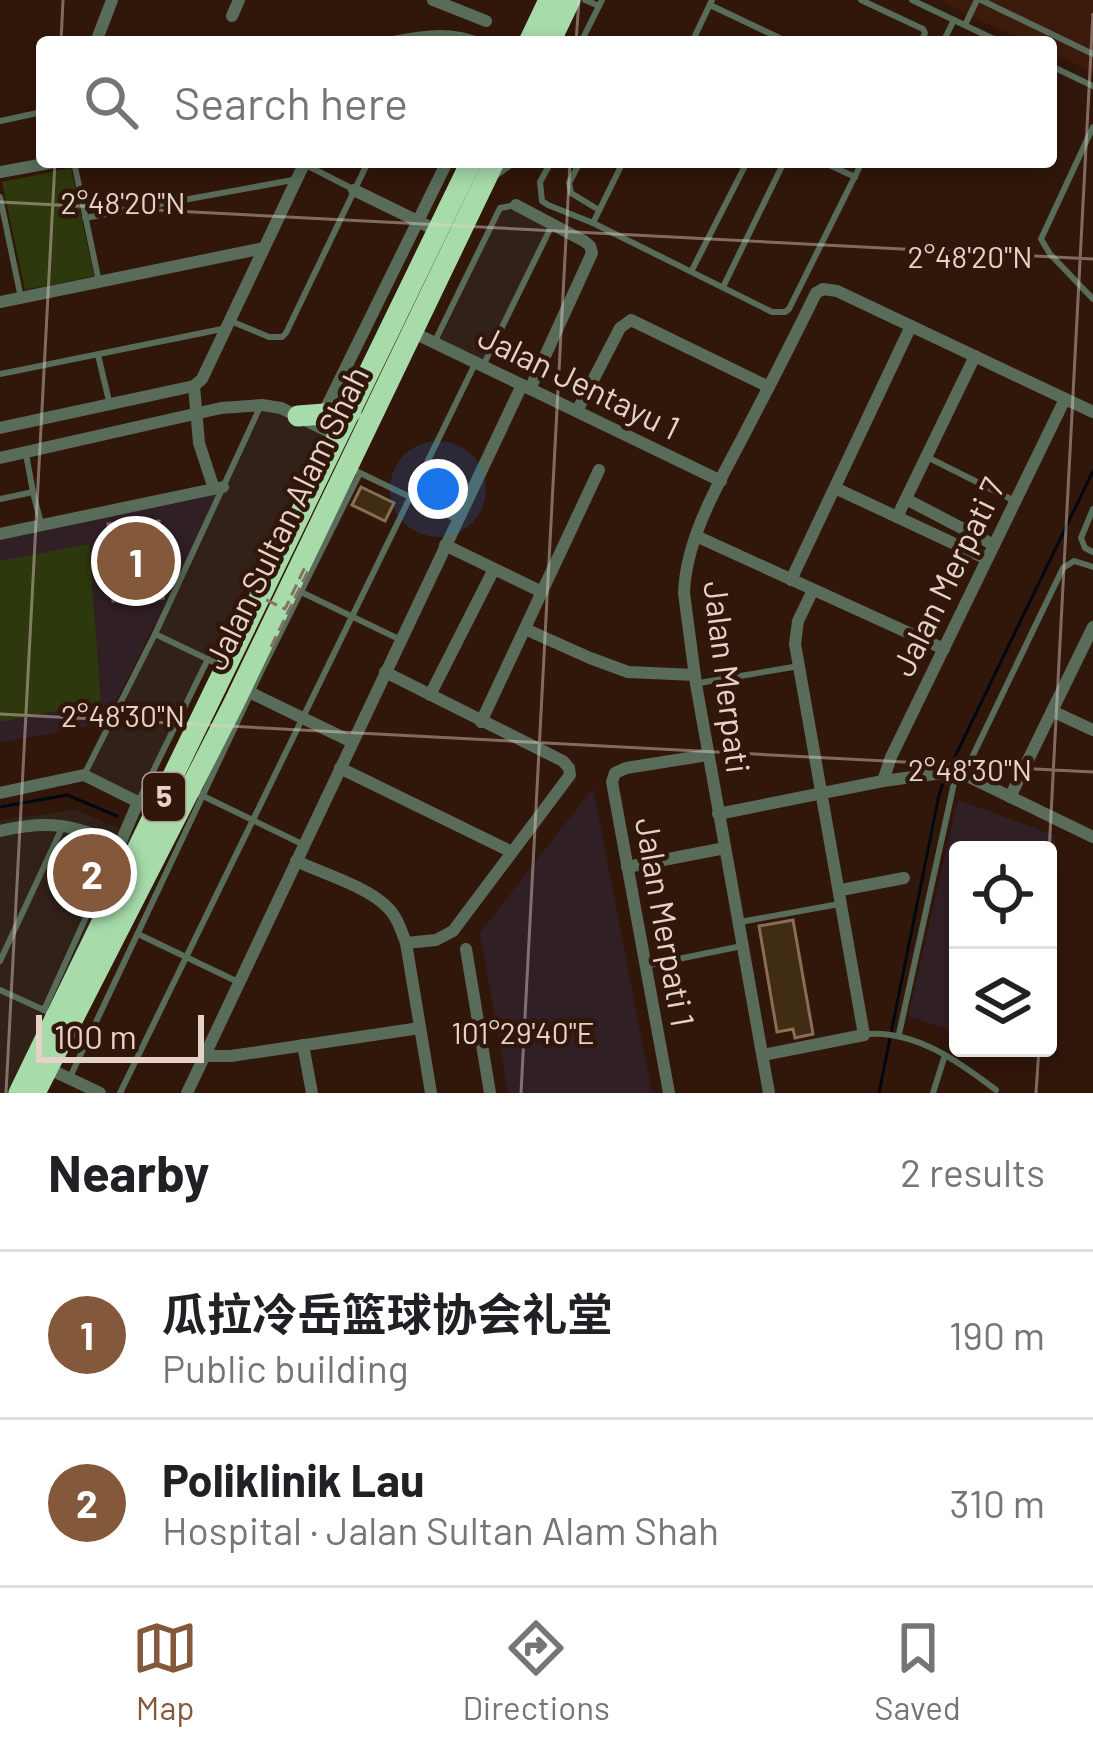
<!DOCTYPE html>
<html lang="en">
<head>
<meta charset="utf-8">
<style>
	body { margin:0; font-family:Barlow,"Noto Sans SC",sans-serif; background:#f6f6f6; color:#202124 }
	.controls { position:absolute; right:36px; bottom:36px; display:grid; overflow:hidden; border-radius:12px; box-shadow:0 6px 18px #0003 }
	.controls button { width:108px; height:108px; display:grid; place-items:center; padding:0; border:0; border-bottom:3px solid #e0e0e0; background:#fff; color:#202124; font:60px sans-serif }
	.scale { position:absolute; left:36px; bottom:30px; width:168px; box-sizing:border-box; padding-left:12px; border:6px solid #e5d2c9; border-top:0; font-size:33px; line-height:42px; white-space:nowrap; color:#e5d2c9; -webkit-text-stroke:9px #31160a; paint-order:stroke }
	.you { position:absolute; left:438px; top:489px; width:42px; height:42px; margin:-30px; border:9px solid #fff; border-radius:50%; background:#1a73e8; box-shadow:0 0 0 18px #1a73e833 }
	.badge { display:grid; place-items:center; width:78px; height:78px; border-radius:50%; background:#84583b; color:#fff; font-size:39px; font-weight:700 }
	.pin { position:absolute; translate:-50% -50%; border:6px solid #fff; box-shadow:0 3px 12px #0006 }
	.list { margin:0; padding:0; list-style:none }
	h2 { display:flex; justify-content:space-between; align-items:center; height:156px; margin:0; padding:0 48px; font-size:51px }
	h2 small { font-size:39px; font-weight:400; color:#757577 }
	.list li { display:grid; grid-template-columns:78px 1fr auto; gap:36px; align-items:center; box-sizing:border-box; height:168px; padding:0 48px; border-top:3px solid #e0e0e0 }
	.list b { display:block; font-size:45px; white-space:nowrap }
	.list p { margin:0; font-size:39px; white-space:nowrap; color:#757577 }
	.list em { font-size:39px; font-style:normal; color:#757577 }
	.icon { flex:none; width:66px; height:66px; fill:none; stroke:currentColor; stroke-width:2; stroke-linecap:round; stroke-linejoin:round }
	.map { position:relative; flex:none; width:1093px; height:1093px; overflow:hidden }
	.search { position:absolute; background:#fff; box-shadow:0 6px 18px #0003; left:36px; right:36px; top:36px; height:132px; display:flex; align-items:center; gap:30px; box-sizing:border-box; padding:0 42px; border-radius:12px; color:#757577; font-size:45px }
	.sheet { height:492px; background:#fff }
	nav { display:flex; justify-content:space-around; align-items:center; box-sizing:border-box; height:168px; border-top:3px solid #e0e0e0; background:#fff; font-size:33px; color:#757577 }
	nav a { display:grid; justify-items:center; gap:6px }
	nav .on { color:#84583b }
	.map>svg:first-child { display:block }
	.commercial { fill:#322119 }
	.built { fill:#3c1b0c }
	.education { fill:#311f26 }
	.green { fill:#2d390c }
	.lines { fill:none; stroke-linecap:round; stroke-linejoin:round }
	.stream { stroke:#000911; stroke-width:3 }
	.building { fill:#402c13; stroke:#866f55; stroke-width:3 }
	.lane { stroke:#586c59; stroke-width:6 }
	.street { stroke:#586c59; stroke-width:12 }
	.highway { stroke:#a7dbaa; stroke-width:21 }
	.path-bridge { stroke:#866f65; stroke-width:3; stroke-dasharray:12 6; stroke-linecap:butt }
	.ticks { fill:none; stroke:#e5d2c9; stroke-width:3; stroke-opacity:0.45 }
	.labels { text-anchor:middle; stroke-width:9; stroke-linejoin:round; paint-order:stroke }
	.shield { fill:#31160a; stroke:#af9a90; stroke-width:3 }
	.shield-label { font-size:30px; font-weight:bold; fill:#e5d2c9 }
	.street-label { font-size:33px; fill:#e5d2c9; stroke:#31160a }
	.ticks-label { font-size:30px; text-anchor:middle; fill:#e5d2c9; stroke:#31160a; stroke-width:9; stroke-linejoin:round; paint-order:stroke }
</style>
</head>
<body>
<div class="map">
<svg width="1093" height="1093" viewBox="0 0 1093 1093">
	<rect width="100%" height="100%" fill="#31160a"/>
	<!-- commercial -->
	<g class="commercial">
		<polygon points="512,208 548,226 483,362 439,341 502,210"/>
		<polygon points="263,410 281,412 323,433 138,797 89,773"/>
		<polygon points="76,810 133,834 9,1093 0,1093 0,820"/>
	</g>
	<!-- built -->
	<polygon class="built" points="938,0 1093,0 1093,73 1051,53 1051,42 1027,42"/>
	<!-- education -->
	<g class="education">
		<polygon points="223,488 105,723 0,743 0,540"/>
		<polygon points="593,788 652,1093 508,1093 480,933"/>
		<polygon points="958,800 1055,835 1048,1045 1048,850 958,850 958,1033 908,1016"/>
	</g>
	<!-- green -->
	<g class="green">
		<polygon points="71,168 94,276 25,290 2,182"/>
		<polygon points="89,544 101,702 0,722 0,561"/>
	</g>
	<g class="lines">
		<!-- stream -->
		<g class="stream">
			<polyline points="950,767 1093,471"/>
			<polyline points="0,807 67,795 117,816"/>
			<polyline points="879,1093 939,795 946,775"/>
		</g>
	</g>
	<!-- building -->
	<g class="building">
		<polygon points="361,487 394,503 385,521 352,505"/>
		<polygon points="159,521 163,598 113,601 108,524"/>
		<polygon points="793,920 813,1034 795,1038 793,1029 777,1032 759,926"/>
	</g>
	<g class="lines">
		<!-- lane -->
		<g class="lane">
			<polyline points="585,0 599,6"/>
			<polyline points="861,0 923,29 925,33 921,42"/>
			<polyline points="912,0 1000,42"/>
			<polyline points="981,0 1093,54"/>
			<polyline points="710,5 788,42"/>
			<polyline points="965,25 977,0"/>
			<path d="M377,42C413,35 447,26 483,42"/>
			<polyline points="581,42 602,0"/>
			<polyline points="610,42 612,39"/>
			<polyline points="692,42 712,0"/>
			<polyline points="943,42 954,20"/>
			<polyline points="1051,66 1093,86"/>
			<polyline points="0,121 42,112"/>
			<polyline points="1093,127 1041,239 1050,254 1093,299"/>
			<polyline points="74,162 99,282"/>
			<polyline points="551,162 540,182 542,201 548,205 593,223 772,312 785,312 789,309 862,162"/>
			<polyline points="580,162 569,183 571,193 599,210"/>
			<polyline points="823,162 855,177"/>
			<polyline points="304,164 351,188"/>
			<polyline points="494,177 515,162"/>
			<polyline points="0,197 21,298"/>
			<polyline points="85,218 293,180"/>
			<polyline points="593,223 623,162"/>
			<polyline points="692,270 747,162"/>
			<polyline points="724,285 784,162"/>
			<polyline points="233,322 269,337 282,337 286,333 368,162"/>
			<polyline points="435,341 500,208 516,205"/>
			<polyline points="98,355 109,401"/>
			<polyline points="483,366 551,227"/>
			<polyline points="0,374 222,329"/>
			<polyline points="927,457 1015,501"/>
			<polyline points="358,472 458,520"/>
			<polyline points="33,492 41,524"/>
			<polyline points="0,499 33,492 26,454"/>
			<polyline points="1093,509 1081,538 1085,548 1093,552"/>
			<polyline points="301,592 401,640"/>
			<polyline points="155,634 222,666"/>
			<polyline points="699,683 799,666"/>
			<polyline points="964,774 1063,568 1074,561 1093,567"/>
			<polyline points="84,775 155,634 261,405"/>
			<polyline points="199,794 304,845"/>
			<polyline points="138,802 208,659"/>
			<polyline points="740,922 839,904"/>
			<polyline points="138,934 238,982"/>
			<polyline points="0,961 62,828"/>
			<polyline points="649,965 742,946"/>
			<polyline points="0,990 46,1011"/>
			<polyline points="44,1010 119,844"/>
			<path d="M866,1034C915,1030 958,1061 996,1090"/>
			<polyline points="899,1034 956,774"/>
			<polyline points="71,1075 259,676 360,473"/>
			<polyline points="120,1093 474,366"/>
			<polyline points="933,1093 945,1055"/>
		</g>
		<!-- street -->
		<g class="street">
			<polyline points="433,0 486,21"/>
			<polyline points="232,16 239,0"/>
			<polyline points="96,42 112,0"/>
			<polyline points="0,172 55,162"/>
			<polyline points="354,190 438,231"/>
			<polyline points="516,205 584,241 590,246 592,253 530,389"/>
			<polyline points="0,302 264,248"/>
			<polyline points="408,330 721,481"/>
			<polyline points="194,386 202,379 305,162"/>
			<polyline points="194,386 199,443 214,489"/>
			<polyline points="577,411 620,328 631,320 769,387"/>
			<polyline points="323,414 447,162"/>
			<polyline points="0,428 194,386"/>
			<polyline points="0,458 221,408 262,405 281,408 340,437"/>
			<polyline points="835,488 987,559"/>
			<polyline points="906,499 994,545"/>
			<polyline points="897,517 975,356"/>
			<polyline points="0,534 223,487"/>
			<polyline points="696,536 944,649"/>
			<polyline points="445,545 542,592"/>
			<polyline points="791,580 911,326"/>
			<polyline points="525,629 590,658 628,672 695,675"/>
			<polyline points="385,672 563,761 569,768 570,775 453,931 436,940 406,943"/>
			<polyline points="251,693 352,742"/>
			<polyline points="430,695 494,569"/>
			<polyline points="1052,711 1093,730"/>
			<polyline points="481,722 599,470"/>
			<polyline points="340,768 510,851"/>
			<polyline points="883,781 891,757 1065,399"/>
			<polyline points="0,793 84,775 146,806"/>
			<polyline points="1010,797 1093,627"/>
			<polyline points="718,814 883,781 957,771 1093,837"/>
			<path d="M0,831C50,819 73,825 120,844L138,802"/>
			<path d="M296,861C322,873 368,887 387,907C397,916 401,930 406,943L431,1093"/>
			<polyline points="627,867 725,848"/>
			<polyline points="841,890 904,878"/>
			<polyline points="466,949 490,1093"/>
			<polyline points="303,1045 312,1093"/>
			<polyline points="763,1055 864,1035 795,644 798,621 813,590"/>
			<polyline points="204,1056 231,1056 420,1028"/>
			<polyline points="47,1068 100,1093"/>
			<polyline points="187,1093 522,385"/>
			<polyline points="669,1093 612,782 615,773 626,768 708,755"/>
			<path d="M769,1093L696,684L684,593C686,535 722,478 748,427C771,383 794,338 816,293L823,289L837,291L1093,412"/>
		</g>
		<!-- highway -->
		<g class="highway">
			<polyline points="529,42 549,0"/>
			<polyline points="550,42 570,0"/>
			<polyline points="298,416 351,412"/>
			<polyline points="19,1093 471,162"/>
			<polyline points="35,1093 234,703 494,162"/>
		</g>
		<!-- path-bridge -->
		<g class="path-bridge">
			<polyline points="250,592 285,609 305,567"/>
			<polyline points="271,647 309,569"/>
		</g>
	</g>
	<!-- ticks -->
	<path class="ticks" d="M61,42L63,0M576,42L579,0M0,202L1093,259M0,714L1093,772M1048,872L1093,13M6,1093L55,162M521,1093L570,162M1036,1093L1039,1048"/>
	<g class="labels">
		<!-- shield labels -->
		<rect class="shield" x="143" y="773" width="42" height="48" rx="9"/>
		<g class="shield-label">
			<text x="164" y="807">5</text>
		</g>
		<!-- street labels -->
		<g class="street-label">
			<text transform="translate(579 382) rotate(26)" y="12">Jalan Jentayu 1</text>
			<text transform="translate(286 518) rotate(-64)" y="12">Jalan Sultan Alam Shah</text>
			<text transform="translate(948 577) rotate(-64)" y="12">Jalan Merpati 7</text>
			<text transform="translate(727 677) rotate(83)" y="12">Jalan Merpati</text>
			<text transform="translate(665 922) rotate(80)" y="12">Jalan Merpati 1</text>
		</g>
	</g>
	<g class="ticks-label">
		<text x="123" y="214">2°48'20"N</text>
		<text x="970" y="268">2°48'20"N</text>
		<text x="123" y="727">2°48'30"N</text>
		<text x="970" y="781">2°48'30"N</text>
		<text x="523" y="1044">101°29'40"E</text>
	</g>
</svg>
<div class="controls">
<button><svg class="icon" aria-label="locate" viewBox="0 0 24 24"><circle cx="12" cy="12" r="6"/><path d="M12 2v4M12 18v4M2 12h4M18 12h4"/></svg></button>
<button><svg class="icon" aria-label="layers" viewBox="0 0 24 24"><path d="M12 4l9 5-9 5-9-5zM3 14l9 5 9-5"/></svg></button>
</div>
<div class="scale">100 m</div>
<div class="you"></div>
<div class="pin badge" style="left:136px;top:561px">1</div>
<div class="pin badge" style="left:92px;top:873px">2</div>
<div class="search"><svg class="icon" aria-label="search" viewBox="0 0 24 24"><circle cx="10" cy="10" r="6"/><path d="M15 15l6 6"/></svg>Search here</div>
</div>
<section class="sheet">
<h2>Nearby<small>2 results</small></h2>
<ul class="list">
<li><span class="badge">1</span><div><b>瓜拉冷岳篮球协会礼堂</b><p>Public building</p></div><em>190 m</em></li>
<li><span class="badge">2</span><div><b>Poliklinik Lau</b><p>Hospital · Jalan Sultan Alam Shah</p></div><em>310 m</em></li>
</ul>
</section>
<nav>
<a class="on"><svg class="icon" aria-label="map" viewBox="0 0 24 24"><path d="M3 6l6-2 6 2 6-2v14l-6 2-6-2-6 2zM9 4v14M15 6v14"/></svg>Map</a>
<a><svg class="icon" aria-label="directions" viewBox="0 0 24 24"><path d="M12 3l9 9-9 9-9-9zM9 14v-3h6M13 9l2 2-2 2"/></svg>Directions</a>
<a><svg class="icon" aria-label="saved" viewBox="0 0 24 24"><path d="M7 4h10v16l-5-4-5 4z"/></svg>Saved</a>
</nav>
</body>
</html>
